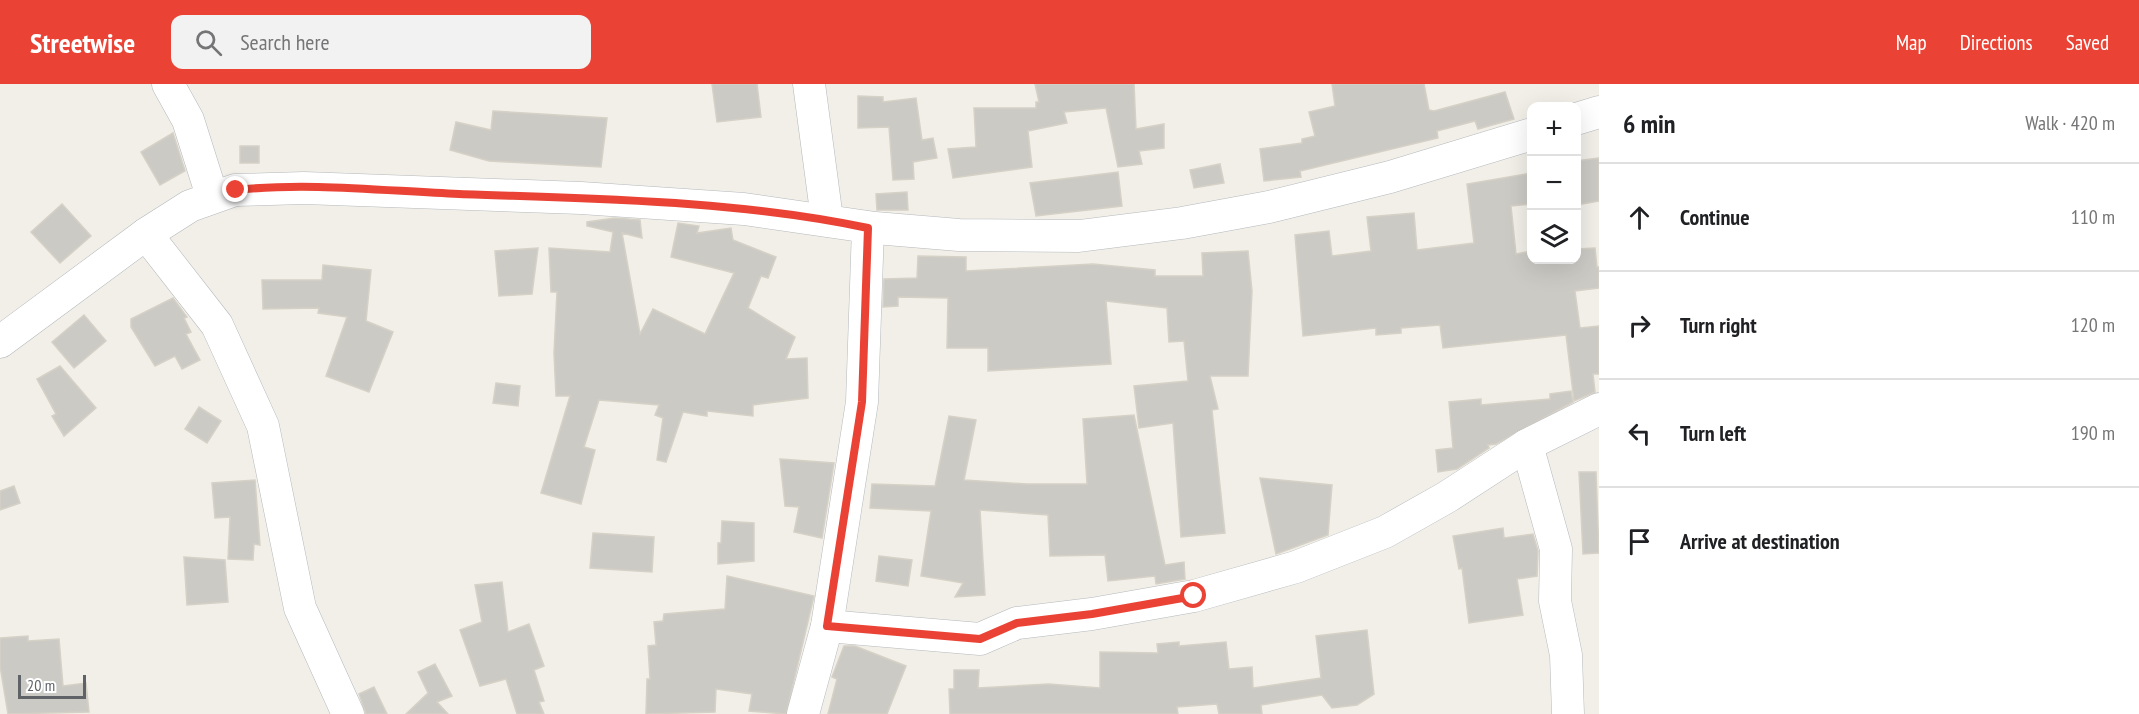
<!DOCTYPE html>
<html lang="en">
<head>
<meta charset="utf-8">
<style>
	body { margin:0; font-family:"PT Sans Narrow",sans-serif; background:#f2f2f2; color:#202124 }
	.controls { position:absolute; right:18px; top:18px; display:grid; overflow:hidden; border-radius:12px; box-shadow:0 6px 24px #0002 }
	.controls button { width:54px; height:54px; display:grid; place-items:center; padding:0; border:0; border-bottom:2px solid #e0e0e0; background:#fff; color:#202124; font:30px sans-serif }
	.scale { position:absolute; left:18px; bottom:15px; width:68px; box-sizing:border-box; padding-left:6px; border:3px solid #5f6368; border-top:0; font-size:16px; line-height:21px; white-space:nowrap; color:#5f6368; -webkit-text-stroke:4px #fff; paint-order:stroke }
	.stop { position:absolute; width:18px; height:18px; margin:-14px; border:4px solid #ea4335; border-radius:50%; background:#fff }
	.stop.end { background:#ea4335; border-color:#fff; box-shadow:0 2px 6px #0008 }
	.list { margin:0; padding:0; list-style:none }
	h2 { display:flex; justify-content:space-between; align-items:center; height:78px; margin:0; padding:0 24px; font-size:26px }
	h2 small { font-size:20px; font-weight:400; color:#757577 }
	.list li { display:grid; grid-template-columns:39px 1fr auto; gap:18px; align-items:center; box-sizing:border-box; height:108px; padding:0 24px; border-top:2px solid #e0e0e0 }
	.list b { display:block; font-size:22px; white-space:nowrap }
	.list em { font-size:20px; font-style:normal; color:#757577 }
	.icon { flex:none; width:33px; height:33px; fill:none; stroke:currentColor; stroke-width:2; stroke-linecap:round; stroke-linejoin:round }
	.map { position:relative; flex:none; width:1599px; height:630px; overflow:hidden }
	header { display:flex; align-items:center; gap:36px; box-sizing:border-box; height:84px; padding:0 30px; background:#ea4335; color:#fff }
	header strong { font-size:28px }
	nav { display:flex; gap:33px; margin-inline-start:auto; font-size:21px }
	.search { width:420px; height:54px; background:#f2f2f2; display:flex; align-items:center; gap:15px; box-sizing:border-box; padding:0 21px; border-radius:12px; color:#757577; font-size:22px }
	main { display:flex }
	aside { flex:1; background:#fff }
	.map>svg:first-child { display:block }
	.building { fill:#cccac5; stroke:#d6d1c6; stroke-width:1.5 }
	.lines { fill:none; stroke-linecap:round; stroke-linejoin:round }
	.minor-casing { stroke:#b5b8bc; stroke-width:33 }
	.minor { stroke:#fff; stroke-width:32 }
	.route { stroke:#ea4335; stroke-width:8 }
</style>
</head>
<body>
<header>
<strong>Streetwise</strong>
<div class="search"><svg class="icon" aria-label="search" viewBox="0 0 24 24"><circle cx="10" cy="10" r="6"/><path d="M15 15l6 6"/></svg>Search here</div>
<nav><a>Map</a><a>Directions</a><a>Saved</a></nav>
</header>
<main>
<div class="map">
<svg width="1599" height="630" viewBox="0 0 1599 630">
	<rect width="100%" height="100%" fill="#f1efe8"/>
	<!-- building -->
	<g class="building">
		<polygon points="712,0 757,0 761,33 717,38"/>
		<polygon points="1035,0 1134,0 1136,45 1164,40 1164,64 1139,67 1142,80 1118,83 1106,24 1064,28 1067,39 1028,47 1032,83 953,94 948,65 976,63 974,24 1036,24 1036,18 1039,18"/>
		<polygon points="1332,0 1424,0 1429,26 1434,27 1505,8 1514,35 1478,45 1475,37 1437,47 1438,54 1300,87 1301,93 1264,97 1260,65 1302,59 1302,55 1315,52 1309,28 1335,22"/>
		<polygon points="858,12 883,13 883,18 916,14 922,56 933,54 937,74 913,78 914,95 893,96 889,43 858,44"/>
		<polygon points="493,27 607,34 601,83 489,77 450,66 456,38 491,46"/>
		<polygon points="173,49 185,87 160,101 141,68"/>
		<rect x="240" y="62" width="19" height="17"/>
		<polygon points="1599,74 1599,117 1576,121 1576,77"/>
		<polygon points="1220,80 1224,99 1194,104 1190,86"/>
		<polygon points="1118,88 1122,122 1036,132 1030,99"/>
		<polygon points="1532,89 1532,120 1511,122 1516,170 1532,167 1532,176 1576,176 1576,165 1595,164 1597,183 1599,183 1599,204 1575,207 1580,244 1599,242 1599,290 1593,290 1595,308 1574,317 1566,251 1443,264 1440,241 1401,244 1401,249 1376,251 1376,244 1303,252 1295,151 1329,147 1332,172 1371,167 1367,133 1414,129 1417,166 1474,159 1467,100"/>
		<polygon points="907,108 908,126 877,126 876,110"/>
		<polygon points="62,120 91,152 60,179 31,148"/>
		<polygon points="615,134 640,136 642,154 622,149 640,250 653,225 705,250 734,189 671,173 678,139 699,142 697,149 731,144 733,156 776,173 768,194 761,192 748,224 795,253 786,275 807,274 808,314 753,321 753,332 707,327 707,332 683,328 666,378 657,376 663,334 655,331 659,321 599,316 584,363 595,366 581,420 541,409 570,312 556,312 554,269 557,208 551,208 549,164 610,168 613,148 587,142 587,138"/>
		<polygon points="538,164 532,210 499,212 495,167"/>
		<polygon points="1248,167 1252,207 1248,292 1210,292 1218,325 1212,326 1225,449 1181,453 1173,339 1139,344 1134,302 1188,297 1184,257 1169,258 1167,224 1106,217 1111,280 988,287 988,264 947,264 948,214 898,213 898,222 883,223 884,195 917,194 918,172 966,173 966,187 1093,180 1155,186 1155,192 1203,192 1202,169"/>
		<polygon points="323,181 371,186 366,237 393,248 369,308 326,292 347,233 318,229 319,224 263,225 262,196 322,196"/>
		<polygon points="173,214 187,233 184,234 191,248 186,250 200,276 182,285 175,272 155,282 131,243 131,235"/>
		<polygon points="84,231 106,257 74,284 52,258"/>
		<polygon points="60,282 96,324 64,352 52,332 56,330 37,295"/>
		<polygon points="496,299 520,302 518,322 493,319"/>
		<polygon points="1571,307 1573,318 1496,360 1488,361 1489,364 1457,385 1438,388 1436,366 1453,364 1449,318 1481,315 1481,321 1550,315 1550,310"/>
		<polygon points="199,323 221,337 207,359 185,345"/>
		<polygon points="1134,331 1165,481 1184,478 1185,495 1156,500 1155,492 1108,497 1105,471 1050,472 1048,431 980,426 985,511 955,513 963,499 921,492 931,427 870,424 872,400 935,402 949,332 976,336 964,396 1027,400 1087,400 1083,335"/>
		<polygon points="780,375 834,379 822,454 794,448 799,423 785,422"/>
		<polygon points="1579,388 1596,388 1599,469 1583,470"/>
		<polygon points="1260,394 1332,401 1328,451 1276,470"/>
		<polygon points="255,396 260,461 254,460 253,476 228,475 230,433 215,434 212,399"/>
		<polygon points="14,402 20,419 0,426 0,407"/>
		<polygon points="722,437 754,439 754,477 718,480 718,459 721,459"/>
		<polygon points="1503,444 1504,454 1533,450 1538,467 1537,492 1517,495 1523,531 1469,539 1462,484 1459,485 1453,452"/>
		<polygon points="593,449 654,453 652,488 590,484"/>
		<polygon points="879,472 912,476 908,502 876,497"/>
		<polygon points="184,473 225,476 228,518 187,521"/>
		<polygon points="727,492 814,512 786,630 749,627 752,610 716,605 715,628 646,630 647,595 650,595 648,562 656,561 654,538 663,537 664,530 725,525"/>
		<polygon points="502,498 508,548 529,540 544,582 534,586 544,617 539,618 544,630 517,630 506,595 480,602 460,546 482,538 475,501"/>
		<polygon points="1367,546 1374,610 1357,621 1332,624 1322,611 1261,621 1262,630 1219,630 1217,620 1177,623 1178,630 950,630 949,605 954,605 954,586 979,586 978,604 1049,600 1100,604 1100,568 1158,569 1157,560 1179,558 1179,562 1226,558 1229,585 1252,583 1253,604 1321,594 1316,552"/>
		<polygon points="28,552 28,557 59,555 63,602 86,599 89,628 8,630 0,582 0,554"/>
		<polygon points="844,562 855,562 906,582 887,630 828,630 837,595 832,593"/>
		<polygon points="435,580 452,612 437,618 448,630 406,630 428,609 418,588"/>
		<polygon points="374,603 387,630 366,630 359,610"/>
	</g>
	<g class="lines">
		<defs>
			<g id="minor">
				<polyline points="168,0 188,36 212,112"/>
				<polyline points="809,0 827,135"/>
				<polyline points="1576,35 1599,28"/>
				<polyline points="146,150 217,241 263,342 300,524 348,630"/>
				<polyline points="0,258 146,150 190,122 235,106 304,104 581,114 744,125 875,144 959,151 1079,152 1182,139 1269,123 1390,93 1532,50"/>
				<polyline points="1527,361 1556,465 1555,517 1566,571 1568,630"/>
				<polyline points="827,542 980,555 1017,539 1092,530 1194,512 1296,483 1385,448 1447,413 1527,361 1599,325"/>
				<polyline points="803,630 827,542 862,318 868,144"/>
			</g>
		</defs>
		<!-- minor casing -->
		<use href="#minor" class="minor-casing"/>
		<!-- minor -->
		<use href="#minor" class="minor"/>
	</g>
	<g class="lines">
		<!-- route -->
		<path class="route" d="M236,106C309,98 385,107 459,110C595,115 734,116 868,144L862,318L827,542L980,555L1017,539L1092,530L1194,512"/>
	</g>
</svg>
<div class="controls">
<button>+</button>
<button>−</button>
<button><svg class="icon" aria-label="layers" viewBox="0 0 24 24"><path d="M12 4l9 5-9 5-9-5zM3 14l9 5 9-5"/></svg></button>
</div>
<div class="scale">20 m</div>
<div class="stop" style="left:1194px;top:512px"></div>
<div class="stop end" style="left:236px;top:106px"></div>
</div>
<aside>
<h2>6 min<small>Walk · 420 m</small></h2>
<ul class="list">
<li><svg class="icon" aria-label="ahead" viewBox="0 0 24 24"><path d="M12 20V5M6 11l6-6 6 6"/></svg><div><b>Continue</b></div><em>110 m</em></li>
<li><svg class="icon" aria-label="right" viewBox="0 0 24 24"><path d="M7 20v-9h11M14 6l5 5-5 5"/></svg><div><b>Turn right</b></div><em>120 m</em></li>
<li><svg class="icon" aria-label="left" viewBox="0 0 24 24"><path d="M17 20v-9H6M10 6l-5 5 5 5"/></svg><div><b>Turn left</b></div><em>190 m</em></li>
<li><svg class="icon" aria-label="arrive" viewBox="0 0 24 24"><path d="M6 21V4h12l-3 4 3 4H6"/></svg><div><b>Arrive at destination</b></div></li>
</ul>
</aside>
</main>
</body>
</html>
